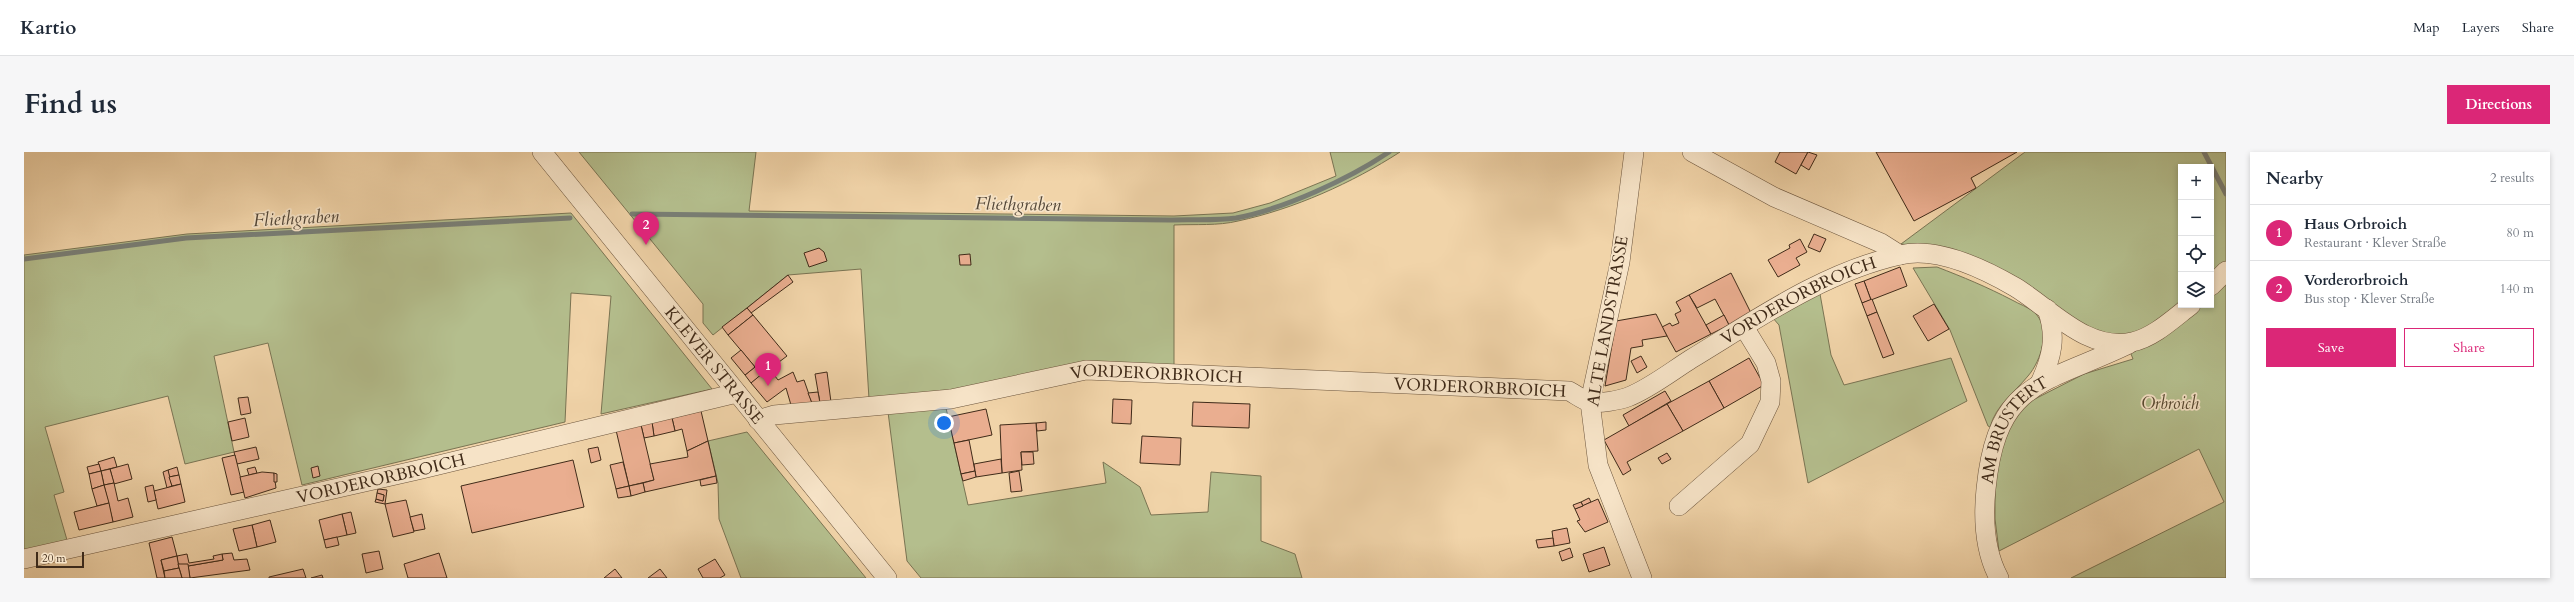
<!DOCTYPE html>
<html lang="en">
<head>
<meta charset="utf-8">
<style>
	body { margin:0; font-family:Cardo,serif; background:#f6f6f7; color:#1f2937 }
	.controls { position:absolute; right:12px; top:12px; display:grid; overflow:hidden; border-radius:0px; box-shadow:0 2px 6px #0003 }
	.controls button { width:36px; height:36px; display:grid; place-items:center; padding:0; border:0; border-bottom:1px solid #e0e1e3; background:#fff; color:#1f2937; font:20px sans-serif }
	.scale { position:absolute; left:12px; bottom:10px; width:48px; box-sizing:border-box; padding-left:4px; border:2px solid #402b19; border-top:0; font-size:11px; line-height:14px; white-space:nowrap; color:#402b19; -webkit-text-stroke:3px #f6e3c7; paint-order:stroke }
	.you { position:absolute; left:920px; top:271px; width:14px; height:14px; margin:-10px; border:3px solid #fff; border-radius:50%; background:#1a73e8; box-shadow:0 0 0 6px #1a73e833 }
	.badge { display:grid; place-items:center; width:26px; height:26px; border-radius:50%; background:#db2777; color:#fff; font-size:13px; font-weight:700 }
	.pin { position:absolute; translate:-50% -33px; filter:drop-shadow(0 1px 2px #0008) }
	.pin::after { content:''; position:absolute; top:21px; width:14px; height:12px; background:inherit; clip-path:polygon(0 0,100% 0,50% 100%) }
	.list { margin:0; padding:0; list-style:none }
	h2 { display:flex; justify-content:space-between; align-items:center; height:52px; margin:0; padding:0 16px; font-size:17px }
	h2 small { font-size:13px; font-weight:400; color:#747a83 }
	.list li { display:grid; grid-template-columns:26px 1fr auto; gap:12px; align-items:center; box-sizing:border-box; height:56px; padding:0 16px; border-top:1px solid #e0e1e3 }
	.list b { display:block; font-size:15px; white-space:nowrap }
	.list p { margin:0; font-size:13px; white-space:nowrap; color:#747a83 }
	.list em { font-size:13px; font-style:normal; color:#747a83 }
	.actions { display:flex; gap:8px; padding:12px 16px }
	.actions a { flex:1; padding:9px 0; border:1px solid #db2777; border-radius:0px; text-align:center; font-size:14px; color:#db2777 }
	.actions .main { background:#db2777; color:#fff }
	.icon { flex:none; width:22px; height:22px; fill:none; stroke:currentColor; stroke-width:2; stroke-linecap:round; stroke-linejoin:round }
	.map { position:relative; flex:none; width:2202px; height:426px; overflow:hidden; border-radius:0px }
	header { display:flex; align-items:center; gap:24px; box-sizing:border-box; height:56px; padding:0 20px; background:#fff; border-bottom:1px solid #e0e1e3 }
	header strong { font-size:19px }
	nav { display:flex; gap:22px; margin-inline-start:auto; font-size:14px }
	.intro { display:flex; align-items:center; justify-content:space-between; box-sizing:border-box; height:96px; padding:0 24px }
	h1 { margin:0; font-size:28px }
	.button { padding:10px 18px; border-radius:0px; background:#db2777; color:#fff; font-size:14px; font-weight:700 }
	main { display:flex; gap:24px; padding:0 24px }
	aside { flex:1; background:#fff; border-radius:0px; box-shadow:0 2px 6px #0003 }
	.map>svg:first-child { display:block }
	.green { fill:#b4be8d; stroke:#7a7453; fill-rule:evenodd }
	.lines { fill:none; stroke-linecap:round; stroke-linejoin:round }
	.stream { stroke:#797e75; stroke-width:5 }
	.building { fill:#eaae90; stroke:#402b19 }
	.minor-casing { stroke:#6c553d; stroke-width:20 }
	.minor { stroke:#f6e3c7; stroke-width:19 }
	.labels { text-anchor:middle; stroke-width:3.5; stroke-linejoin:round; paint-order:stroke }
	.street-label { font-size:17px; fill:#402b19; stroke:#f6e3c7 }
	.park-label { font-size:17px; font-style:italic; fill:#574830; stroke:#f6e3c7 }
	.water-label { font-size:18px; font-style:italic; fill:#534738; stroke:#f6e3c7 }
</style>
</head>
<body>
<header>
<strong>Kartio</strong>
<nav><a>Map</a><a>Layers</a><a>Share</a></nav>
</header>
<div class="intro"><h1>Find us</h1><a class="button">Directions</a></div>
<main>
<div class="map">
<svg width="2202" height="426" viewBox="0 0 2202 426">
	<rect width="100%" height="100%" fill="#f1d4a9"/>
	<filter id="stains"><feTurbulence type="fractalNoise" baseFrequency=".005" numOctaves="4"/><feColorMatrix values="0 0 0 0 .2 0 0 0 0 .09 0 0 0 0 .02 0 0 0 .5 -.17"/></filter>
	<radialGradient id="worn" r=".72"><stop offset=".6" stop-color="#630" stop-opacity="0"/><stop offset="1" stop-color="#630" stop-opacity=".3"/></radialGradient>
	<!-- green -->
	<g class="green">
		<path d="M555,0H732L725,59L1150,64L1209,61L1246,51L1312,24L1306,0H1376C1328,31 1270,57 1214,69C1194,74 1171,72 1150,73V216L919,242L845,247L837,117L764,123L689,183L679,171V152Z"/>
		<path d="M2001,0H2202V426H2047L2200,350L2175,297L1975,399L1971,367V334L1975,303L1989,267L2005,250L2060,222L2109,207L2100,184L2076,183L1907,95L1877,92ZM2157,15H2187V153H2157Z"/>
		<polygon points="547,61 688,237 577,262 587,144 547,141 541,270 278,333 244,191 190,204 210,300 161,312 144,244 21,275 40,340 30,343 43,388 0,398 0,103 163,82"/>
		<path d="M1913,115C1939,125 1963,135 1988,148C1995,152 2004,155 2010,160C2028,176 2017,209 2004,224C1990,241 1972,253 1966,275L1964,274L1926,178L1889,116Z"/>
		<polygon points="1796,142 1807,203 1820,233 1927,206 1943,249 1784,331 1755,173 1748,165"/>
		<polygon points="922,256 944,353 1082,331 1079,310 1116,335 1127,363 1184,360 1187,320 1237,324 1237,389 1271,402 1278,426 897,426 883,409 864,260"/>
		<polygon points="723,280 842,426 717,426 695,367 694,331 684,289"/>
	</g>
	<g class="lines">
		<!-- stream -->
		<g class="stream">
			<polyline points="2180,0 2202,42"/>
			<path d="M608,62L1145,68C1166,67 1191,69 1212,66C1260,57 1325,27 1365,0"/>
			<polyline points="0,107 162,86 546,66"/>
		</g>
	</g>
	<!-- building -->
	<g class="building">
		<polygon points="1756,0 1784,0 1772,22 1751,10"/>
		<polygon points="1784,0 1793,3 1785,18 1777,13"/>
		<polygon points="1852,0 1993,0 1947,26 1952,36 1890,69"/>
		<polygon points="1790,82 1802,87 1796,100 1784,95"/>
		<polygon points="1776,87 1783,100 1772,106 1776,113 1754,125 1744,108 1766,96 1765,93"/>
		<polygon points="795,96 800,100 803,109 785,115 780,101"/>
		<polygon points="946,102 947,113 936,113 935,103"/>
		<polygon points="1876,115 1883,134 1847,148 1840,129"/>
		<polygon points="1707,121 1727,161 1705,173 1691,147 1673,156 1665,143"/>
		<polygon points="764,123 769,130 727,161 723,156"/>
		<polygon points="1840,129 1847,148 1838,151 1831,132"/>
		<polygon points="1665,143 1687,182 1652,200 1638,175 1646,171 1648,174 1655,171 1651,162 1657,159 1652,150"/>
		<polygon points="1848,147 1853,160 1843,164 1838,151"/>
		<polygon points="1910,152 1925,177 1904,189 1889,164"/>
		<polygon points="723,156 729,163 704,183 698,175"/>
		<polygon points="1853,160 1870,202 1859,206 1843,164"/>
		<polygon points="1632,162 1643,184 1618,188 1619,194 1607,196 1602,228 1581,234 1592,169"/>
		<polygon points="729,163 763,204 727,231 721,223 731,215 704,183"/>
		<polygon points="1700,163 1705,173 1687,182 1682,173"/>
		<polygon points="717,198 731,215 721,223 707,206"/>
		<polygon points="1617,204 1623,215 1613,221 1607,209"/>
		<polygon points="1725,206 1740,233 1700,256 1685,229"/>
		<polygon points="745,216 754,228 769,220 773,230 780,228 788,251 767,253 762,236 743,250 727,231"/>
		<polygon points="803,220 807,250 796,251 791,222"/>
		<polygon points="1685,229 1700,256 1659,279 1643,252"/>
		<polygon points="1641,239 1647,249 1605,274 1599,263"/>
		<polygon points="794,240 796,251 788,251 784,241"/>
		<polygon points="224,245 227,261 217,263 214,246"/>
		<polygon points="1089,247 1108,248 1107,272 1088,271"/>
		<polygon points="1169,250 1226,252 1225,276 1168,274"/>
		<polygon points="1643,252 1659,279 1603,310 1607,318 1599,323 1580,288"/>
		<polygon points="962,257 968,283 930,291 924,265"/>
		<polygon points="677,259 684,289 663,299 658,277 651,279 648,266"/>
		<polygon points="221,266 225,285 208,289 204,270"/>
		<polygon points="648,266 651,279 630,284 628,270"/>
		<polygon points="628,270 630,284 620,286 617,273"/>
		<polygon points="1022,270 1022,278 1013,279 1012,271"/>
		<polygon points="1012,271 1014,299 997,300 998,318 978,321 976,273"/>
		<polygon points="617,273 630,328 605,334 592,278"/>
		<polygon points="1118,284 1157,286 1156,313 1116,311"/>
		<polygon points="945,288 951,319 937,322 930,291"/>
		<polygon points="684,289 692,324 621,340 619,331 630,328 626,312 664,305 663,299"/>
		<polygon points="232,295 235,307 213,312 210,300"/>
		<polygon points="574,295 577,308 567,311 564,297"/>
		<polygon points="997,300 1009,300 1010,312 998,313"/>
		<polygon points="1643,301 1647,307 1638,312 1634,306"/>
		<polygon points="211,303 220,340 207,343 198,306"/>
		<polygon points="90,305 93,315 77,319 74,310"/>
		<polygon points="977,307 978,321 952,325 950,312"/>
		<polygon points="549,308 560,355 448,381 437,334"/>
		<polygon points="599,310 605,334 592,337 586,313"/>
		<polygon points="75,312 77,319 65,322 63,315"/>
		<polygon points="104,312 108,327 90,332 86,317"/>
		<polygon points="294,314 296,324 289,326 287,316"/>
		<polygon points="153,315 155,323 145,325 144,318"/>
		<polygon points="231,315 233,321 225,323 223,317"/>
		<polygon points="86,317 90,331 80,333 77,319"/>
		<polygon points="144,318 148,334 143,336 139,320"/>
		<polygon points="77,319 80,333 68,337 65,322"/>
		<polygon points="951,319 952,325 939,329 937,322"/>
		<polygon points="995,319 998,339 987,340 985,321"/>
		<polygon points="238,320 250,321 252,336 221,346 216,325"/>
		<polygon points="250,321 253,322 253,330 250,330"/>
		<polygon points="155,323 157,332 148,334 145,325"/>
		<polygon points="692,324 693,331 677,334 676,328"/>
		<polygon points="90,331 94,349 104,346 109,365 89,370 80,333"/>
		<polygon points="619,331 621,340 607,344 605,334"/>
		<polygon points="157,332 161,350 134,357 130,339"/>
		<polygon points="80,333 85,351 73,354 68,337"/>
		<polygon points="129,333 132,348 124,350 121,335"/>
		<polygon points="605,334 607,344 594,346 592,337"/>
		<polygon points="354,337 363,338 361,352 351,350 352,347 359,349 360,343 353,341"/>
		<polygon points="353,341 360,343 359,349 352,347"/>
		<polygon points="1565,346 1567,350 1559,354 1557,350"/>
		<polygon points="1574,347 1584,370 1561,380 1553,369 1556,368 1551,357"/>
		<polygon points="382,348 390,380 369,385 361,352"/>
		<polygon points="1557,350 1559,354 1551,357 1549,353"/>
		<polygon points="85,351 89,370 55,378 50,360"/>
		<polygon points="327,360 332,381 323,383 318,362"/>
		<polygon points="318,362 323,383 300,388 295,368"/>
		<polygon points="398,362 401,377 390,379 386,365"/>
		<polygon points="246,368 252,390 233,395 228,373"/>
		<polygon points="228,373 233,395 215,399 209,377"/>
		<polygon points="1543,376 1546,391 1530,394 1528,379"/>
		<polygon points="148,385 153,404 137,408 141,426 133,426 125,391"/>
		<polygon points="313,385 315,393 302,396 300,388"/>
		<polygon points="1529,386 1530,394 1514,396 1512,388"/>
		<polygon points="1580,395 1586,413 1565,420 1559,402"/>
		<polygon points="1546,396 1549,405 1538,409 1535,400"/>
		<polygon points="355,399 359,417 342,421 338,402"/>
		<polygon points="208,401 210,408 223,407 226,418 166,426 164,414 199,408 198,402"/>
		<polygon points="415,401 423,426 384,426 380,412"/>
		<polygon points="163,402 165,411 190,407 189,404 198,402 199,408 164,414 154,412 153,404"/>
		<polygon points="153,404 155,416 140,419 137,408"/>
		<polygon points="691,407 701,423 696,426 679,426 674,417"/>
		<polygon points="154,412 164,412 166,426 158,426"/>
		<polygon points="155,416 158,426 141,426 140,419"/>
		<polygon points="279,417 282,426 245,426 245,425"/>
		<polygon points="591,417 598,426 580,426"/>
		<polygon points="636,417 643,426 624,426"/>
		<polygon points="298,423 299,426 287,426"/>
	</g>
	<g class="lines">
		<defs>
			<g id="minor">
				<path id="s1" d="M518,0L863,426"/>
				<polyline points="1610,0 1596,110 1566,250 1574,313 1618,426"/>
				<polyline points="1668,0 1750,45 1857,91 1876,103"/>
				<polyline points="2187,134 2202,119"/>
				<path d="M2016,231C2028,205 2033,185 2023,157"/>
				<path id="s2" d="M734,268L750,263L927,247L1062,218L1545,239C1551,242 1560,249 1566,250C1576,252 1596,248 1604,245C1625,237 1648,219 1667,207C1733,167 1800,120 1876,103C1913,94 1960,117 1991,135C2026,156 2063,200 2108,190C2129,186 2150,166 2167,153"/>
				<polyline points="1655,354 1726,292 1746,250 1747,229 1742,211 1720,175"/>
				<path id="s3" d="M0,407L398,317L713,241"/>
				<path id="s4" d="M1975,426C1961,400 1959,366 1962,337C1973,227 2020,233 2105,192"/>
			</g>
		</defs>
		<!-- minor casing -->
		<use href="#minor" class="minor-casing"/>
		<!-- minor -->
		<use href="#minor" class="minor"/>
	</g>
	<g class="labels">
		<!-- street labels -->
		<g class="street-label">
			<text dy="6" stroke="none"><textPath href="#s2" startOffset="1075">VORDERORBROICH</textPath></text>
			<text transform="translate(1583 169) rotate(-80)" y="6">ALTE LANDSTRASSE</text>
			<text dy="6" stroke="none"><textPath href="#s1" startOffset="274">KLEVER STRASSE</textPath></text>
			<text dy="6" stroke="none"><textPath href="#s2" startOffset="403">VORDERORBROICH</textPath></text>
			<text dy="6" stroke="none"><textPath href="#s2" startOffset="727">VORDERORBROICH</textPath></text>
			<text dy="6" stroke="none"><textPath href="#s4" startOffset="159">AM BRUSTERT</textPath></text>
			<text dy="6" stroke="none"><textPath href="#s3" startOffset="366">VORDERORBROICH</textPath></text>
		</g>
		<!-- park labels -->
		<g class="park-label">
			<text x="2146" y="257">Orbroich</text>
		</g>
		<!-- water labels -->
		<g class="water-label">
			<text transform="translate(994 52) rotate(1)" y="6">Fliethgraben</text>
			<text transform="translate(272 66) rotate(-3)" y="6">Fliethgraben</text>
		</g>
	</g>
	<rect width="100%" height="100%" filter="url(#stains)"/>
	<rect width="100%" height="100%" fill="url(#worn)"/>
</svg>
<div class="controls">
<button>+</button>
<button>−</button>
<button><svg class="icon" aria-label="locate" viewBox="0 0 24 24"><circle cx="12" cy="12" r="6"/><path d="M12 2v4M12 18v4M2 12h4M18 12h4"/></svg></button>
<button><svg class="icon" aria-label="layers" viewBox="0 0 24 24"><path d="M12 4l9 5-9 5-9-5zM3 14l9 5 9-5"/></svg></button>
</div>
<div class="scale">20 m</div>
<div class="you"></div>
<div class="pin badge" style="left:744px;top:234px">1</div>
<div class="pin badge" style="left:622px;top:93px">2</div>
</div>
<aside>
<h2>Nearby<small>2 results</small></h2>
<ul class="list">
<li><span class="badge">1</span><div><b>Haus Orbroich</b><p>Restaurant · Klever Straße</p></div><em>80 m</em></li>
<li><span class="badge">2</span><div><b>Vorderorbroich</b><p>Bus stop · Klever Straße</p></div><em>140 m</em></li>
</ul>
<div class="actions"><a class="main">Save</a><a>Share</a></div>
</aside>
</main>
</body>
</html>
